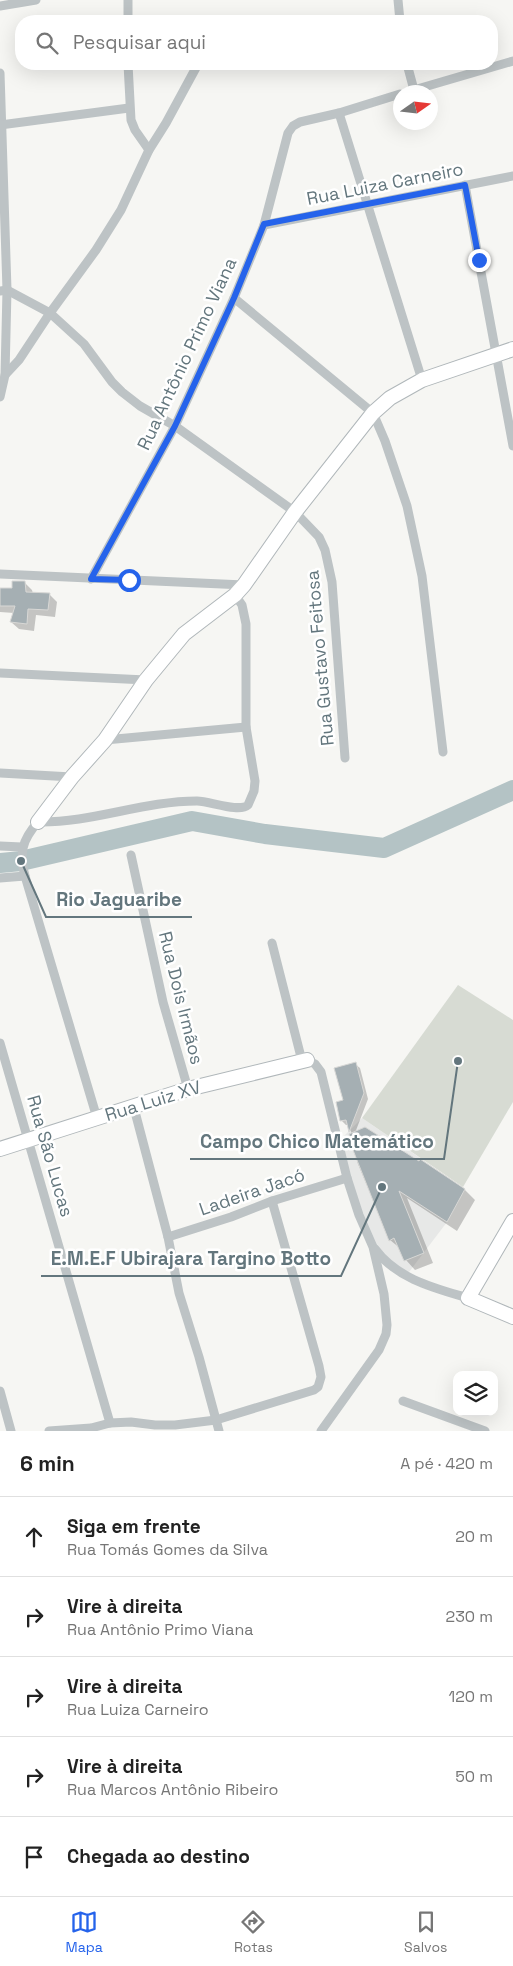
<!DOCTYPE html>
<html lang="pt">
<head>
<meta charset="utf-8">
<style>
	body { margin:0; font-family:"Space Grotesk",sans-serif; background:#f6f6f6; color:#222 }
	.controls { position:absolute; right:15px; bottom:15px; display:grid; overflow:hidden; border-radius:10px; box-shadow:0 5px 20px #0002 }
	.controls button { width:45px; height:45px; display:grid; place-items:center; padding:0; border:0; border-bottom:1px solid #e0e0e0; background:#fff; color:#222; font:25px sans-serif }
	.compass { position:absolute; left:393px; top:85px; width:45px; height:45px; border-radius:50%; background:#fff; box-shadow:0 5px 20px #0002; rotate:76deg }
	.stop { position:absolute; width:15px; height:15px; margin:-11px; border:4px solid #2563eb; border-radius:50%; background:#fff }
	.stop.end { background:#2563eb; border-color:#fff; box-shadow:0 1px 5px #0008 }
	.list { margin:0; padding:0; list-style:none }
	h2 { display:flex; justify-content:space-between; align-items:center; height:65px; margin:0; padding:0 20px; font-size:21px }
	h2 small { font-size:16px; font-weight:400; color:#767676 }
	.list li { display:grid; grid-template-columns:32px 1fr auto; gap:15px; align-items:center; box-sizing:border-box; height:80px; padding:0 20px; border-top:1px solid #e0e0e0 }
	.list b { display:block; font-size:19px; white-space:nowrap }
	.list p { margin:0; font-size:16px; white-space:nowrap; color:#767676 }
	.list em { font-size:16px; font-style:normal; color:#767676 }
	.icon { flex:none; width:28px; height:28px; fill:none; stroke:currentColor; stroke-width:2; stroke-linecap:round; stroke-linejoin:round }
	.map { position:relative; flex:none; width:513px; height:1431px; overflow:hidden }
	.search { position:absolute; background:#fff; box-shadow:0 5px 20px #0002; left:15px; right:15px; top:15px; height:55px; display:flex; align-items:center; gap:12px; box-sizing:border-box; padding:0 18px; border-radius:20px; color:#767676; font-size:19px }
	.sheet { height:465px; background:#fff }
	nav { display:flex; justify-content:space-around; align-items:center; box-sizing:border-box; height:70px; border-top:1px solid #e0e0e0; background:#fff; font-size:14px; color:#767676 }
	nav a { display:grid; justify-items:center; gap:2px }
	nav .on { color:#2563eb }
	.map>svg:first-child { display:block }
	.built { fill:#e7e8e7 }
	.grass { fill:#d7dbd3 }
	.shadow { fill:#0003 }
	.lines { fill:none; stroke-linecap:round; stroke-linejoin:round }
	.river { stroke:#b4c3c5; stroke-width:20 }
	.building { fill:#a5afb3; stroke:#d8d8d6 }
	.secondary-casing { stroke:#b0b7ba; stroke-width:16 }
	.street { stroke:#bdc3c5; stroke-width:9 }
	.secondary { stroke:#fff; stroke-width:14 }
	.route { stroke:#2563eb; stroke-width:6 }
	.labels { text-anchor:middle; stroke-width:5; stroke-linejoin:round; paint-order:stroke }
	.street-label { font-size:18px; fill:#63767d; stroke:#fff }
	.leader { fill:none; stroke:#63767d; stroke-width:2 }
	.callout-dot { fill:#63767d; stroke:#fff; stroke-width:2 }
	.callout-label { font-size:19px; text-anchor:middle; font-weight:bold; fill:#63767d; stroke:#fff; stroke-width:5; stroke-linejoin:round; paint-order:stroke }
</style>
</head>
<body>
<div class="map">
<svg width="513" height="1431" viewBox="0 0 513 1431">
	<rect width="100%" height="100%" fill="#f6f6f3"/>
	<!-- built -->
	<polygon class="built" points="362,1118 465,1189 447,1222 406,1276 370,1245 337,1143"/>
	<!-- grass -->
	<polygon class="grass" points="458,985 513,1020 513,1102 463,1187 362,1118"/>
	<!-- shadow -->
	<g class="shadow">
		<polygon points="25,583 32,590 33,594 49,594 57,602 55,617 36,615 34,631 19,629 11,622 14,613 0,612 0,590 13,590"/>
		<polygon points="355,1064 360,1068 368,1099 355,1133 465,1190 475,1200 457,1231 407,1198 433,1263 415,1270 406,1260 401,1249 390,1240 358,1164 350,1135 352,1134 348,1125 346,1125 341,1120 344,1101"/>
	</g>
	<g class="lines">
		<!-- river -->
		<polyline class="river" points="0,863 21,861 192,821 265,834 384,848 513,790"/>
	</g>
	<!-- building -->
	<g class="building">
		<polygon points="12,581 25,581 26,592 50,593 48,610 28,609 27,624 10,622 15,606 0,606 0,588 12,588"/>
		<polygon points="356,1062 364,1093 349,1132 346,1120 340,1121 336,1102 343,1100 334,1068"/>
		<polygon points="365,1127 419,1161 420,1159 465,1189 447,1222 399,1191 424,1253 404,1261 394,1238 389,1241 353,1150 349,1134"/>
	</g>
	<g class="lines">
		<defs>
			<g id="secondary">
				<polyline points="38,822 72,777 105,740 146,680 184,634 235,595 244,585 295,512 373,413 390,398 422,380 513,349"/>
				<polyline points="0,1149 188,1089 307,1060"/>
				<polyline points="513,1221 468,1298 513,1317"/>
			</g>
		</defs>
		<!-- secondary casing -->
		<use href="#secondary" class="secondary-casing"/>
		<!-- street -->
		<g class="street">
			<polyline points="128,0 128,21"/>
			<polyline points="398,0 400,21"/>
			<polyline points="0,6 36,0"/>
			<polyline points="128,64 131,120 135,130 149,150"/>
			<polyline points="407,64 414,90"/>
			<polyline points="0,73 7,290 5,375 0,397"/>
			<polyline points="407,92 513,61"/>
			<polyline points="339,113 422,380"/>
			<polyline points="0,125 129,108"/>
			<polyline points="465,185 513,446"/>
			<polyline points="264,225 513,176"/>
			<polyline points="0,291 7,290 50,313 84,344 112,382 122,392 140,406 175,426 295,512 319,537 325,550 332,582 345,758"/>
			<polyline points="234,298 373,413 385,441 407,506 422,576 443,752"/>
			<polyline points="5,375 19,360 50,313 96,250 121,210 149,150 166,123 198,64"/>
			<polyline points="0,574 244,585"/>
			<polyline points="91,579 175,426 234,298 264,225 288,133 293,126 300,122 339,113 400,94"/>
			<polyline points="0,673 146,680"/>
			<polyline points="105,740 246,727"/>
			<polyline points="0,773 72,777"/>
			<polyline points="0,846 22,847"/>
			<polyline points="131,855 163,1002 188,1089"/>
			<polyline points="0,878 25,876"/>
			<polyline points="272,943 302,1061"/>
			<polyline points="0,1043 110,1423"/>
			<polyline points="307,1060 315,1064 321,1072 347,1178 359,1215 373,1247 384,1294 387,1325 386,1334 379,1350 321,1431"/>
			<polyline points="134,1108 168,1237 179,1293 199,1357 219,1431"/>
			<path d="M97,1118L25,876C19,853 22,840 38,822C92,823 143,801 197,801C210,801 239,813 248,805L254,791L255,781L246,727V624L242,605L235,595"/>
			<polyline points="168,1237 231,1217 272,1201 347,1178"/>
			<path d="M375,1249C397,1279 434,1288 468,1298"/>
			<polyline points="0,1391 11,1431"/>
			<polyline points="403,1401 485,1431"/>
			<polyline points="49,1431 91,1428 110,1423 131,1422 155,1425 175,1425 216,1420 314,1390 318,1387 321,1377 319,1366 272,1201"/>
		</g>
		<!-- secondary -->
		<use href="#secondary" class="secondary"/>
	</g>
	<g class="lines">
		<!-- route -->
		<polyline class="route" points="129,580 91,579 175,426 234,298 264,224 465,185 479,260"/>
	</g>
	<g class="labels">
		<!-- street labels -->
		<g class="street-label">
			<text transform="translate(385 184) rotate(-11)" y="6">Rua Luiza Carneiro</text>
			<text transform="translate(187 354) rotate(-65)" y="6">Rua Antônio Primo Viana</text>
			<text transform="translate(320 658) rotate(-95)" y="6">Rua Gustavo Feitosa</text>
			<text transform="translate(181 998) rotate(76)" y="6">Rua Dois Irmãos</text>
			<text transform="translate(153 1101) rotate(-17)" y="6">Rua Luiz XV</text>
			<text transform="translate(50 1156) rotate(74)" y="6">Rua São Lucas</text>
			<text transform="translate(252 1192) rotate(-19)" y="6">Ladeira Jacó</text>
		</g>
	</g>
	<!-- callouts -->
	<path class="leader" d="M21 861L46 917H192M458 1061L444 1159H190M382 1187L341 1276H41"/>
	<g class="callout-dot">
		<circle cx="21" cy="861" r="5"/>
		<circle cx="458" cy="1061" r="5"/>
		<circle cx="382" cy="1187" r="5"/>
	</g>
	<g class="callout-label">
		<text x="119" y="906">Rio Jaguaribe</text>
		<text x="317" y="1148">Campo Chico Matemático</text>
		<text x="191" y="1265">E.M.E.F Ubirajara Targino Botto</text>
	</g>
</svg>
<div class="controls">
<button><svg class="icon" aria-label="layers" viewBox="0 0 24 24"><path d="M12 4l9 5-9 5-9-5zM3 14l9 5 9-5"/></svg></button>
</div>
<svg class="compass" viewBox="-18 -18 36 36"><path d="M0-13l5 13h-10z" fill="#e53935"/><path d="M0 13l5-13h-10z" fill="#767676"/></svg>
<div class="stop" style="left:129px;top:580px"></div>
<div class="stop end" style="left:479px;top:260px"></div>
<div class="search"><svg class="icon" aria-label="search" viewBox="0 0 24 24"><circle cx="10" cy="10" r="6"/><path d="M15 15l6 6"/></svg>Pesquisar aqui</div>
</div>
<section class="sheet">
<h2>6 min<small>A pé · 420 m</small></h2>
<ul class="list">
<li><svg class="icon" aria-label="ahead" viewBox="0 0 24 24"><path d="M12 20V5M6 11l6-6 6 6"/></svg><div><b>Siga em frente</b><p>Rua Tomás Gomes da Silva</p></div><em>20 m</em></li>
<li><svg class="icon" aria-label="right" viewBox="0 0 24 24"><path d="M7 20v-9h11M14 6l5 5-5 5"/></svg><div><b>Vire à direita</b><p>Rua Antônio Primo Viana</p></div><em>230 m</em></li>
<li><svg class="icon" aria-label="right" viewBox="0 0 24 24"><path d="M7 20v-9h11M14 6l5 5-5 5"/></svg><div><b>Vire à direita</b><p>Rua Luiza Carneiro</p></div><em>120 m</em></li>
<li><svg class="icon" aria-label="right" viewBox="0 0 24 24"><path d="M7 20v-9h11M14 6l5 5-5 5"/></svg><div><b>Vire à direita</b><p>Rua Marcos Antônio Ribeiro</p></div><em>50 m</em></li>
<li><svg class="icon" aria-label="arrive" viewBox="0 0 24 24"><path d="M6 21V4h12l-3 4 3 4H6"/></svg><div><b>Chegada ao destino</b></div></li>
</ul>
</section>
<nav>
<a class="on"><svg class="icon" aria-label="map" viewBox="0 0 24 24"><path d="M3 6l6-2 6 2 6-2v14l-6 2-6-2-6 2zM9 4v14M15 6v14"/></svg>Mapa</a>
<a><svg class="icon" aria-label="directions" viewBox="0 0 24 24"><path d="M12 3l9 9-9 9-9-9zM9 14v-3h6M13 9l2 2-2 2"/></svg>Rotas</a>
<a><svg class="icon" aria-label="saved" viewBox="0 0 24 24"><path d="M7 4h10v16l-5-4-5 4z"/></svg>Salvos</a>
</nav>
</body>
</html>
